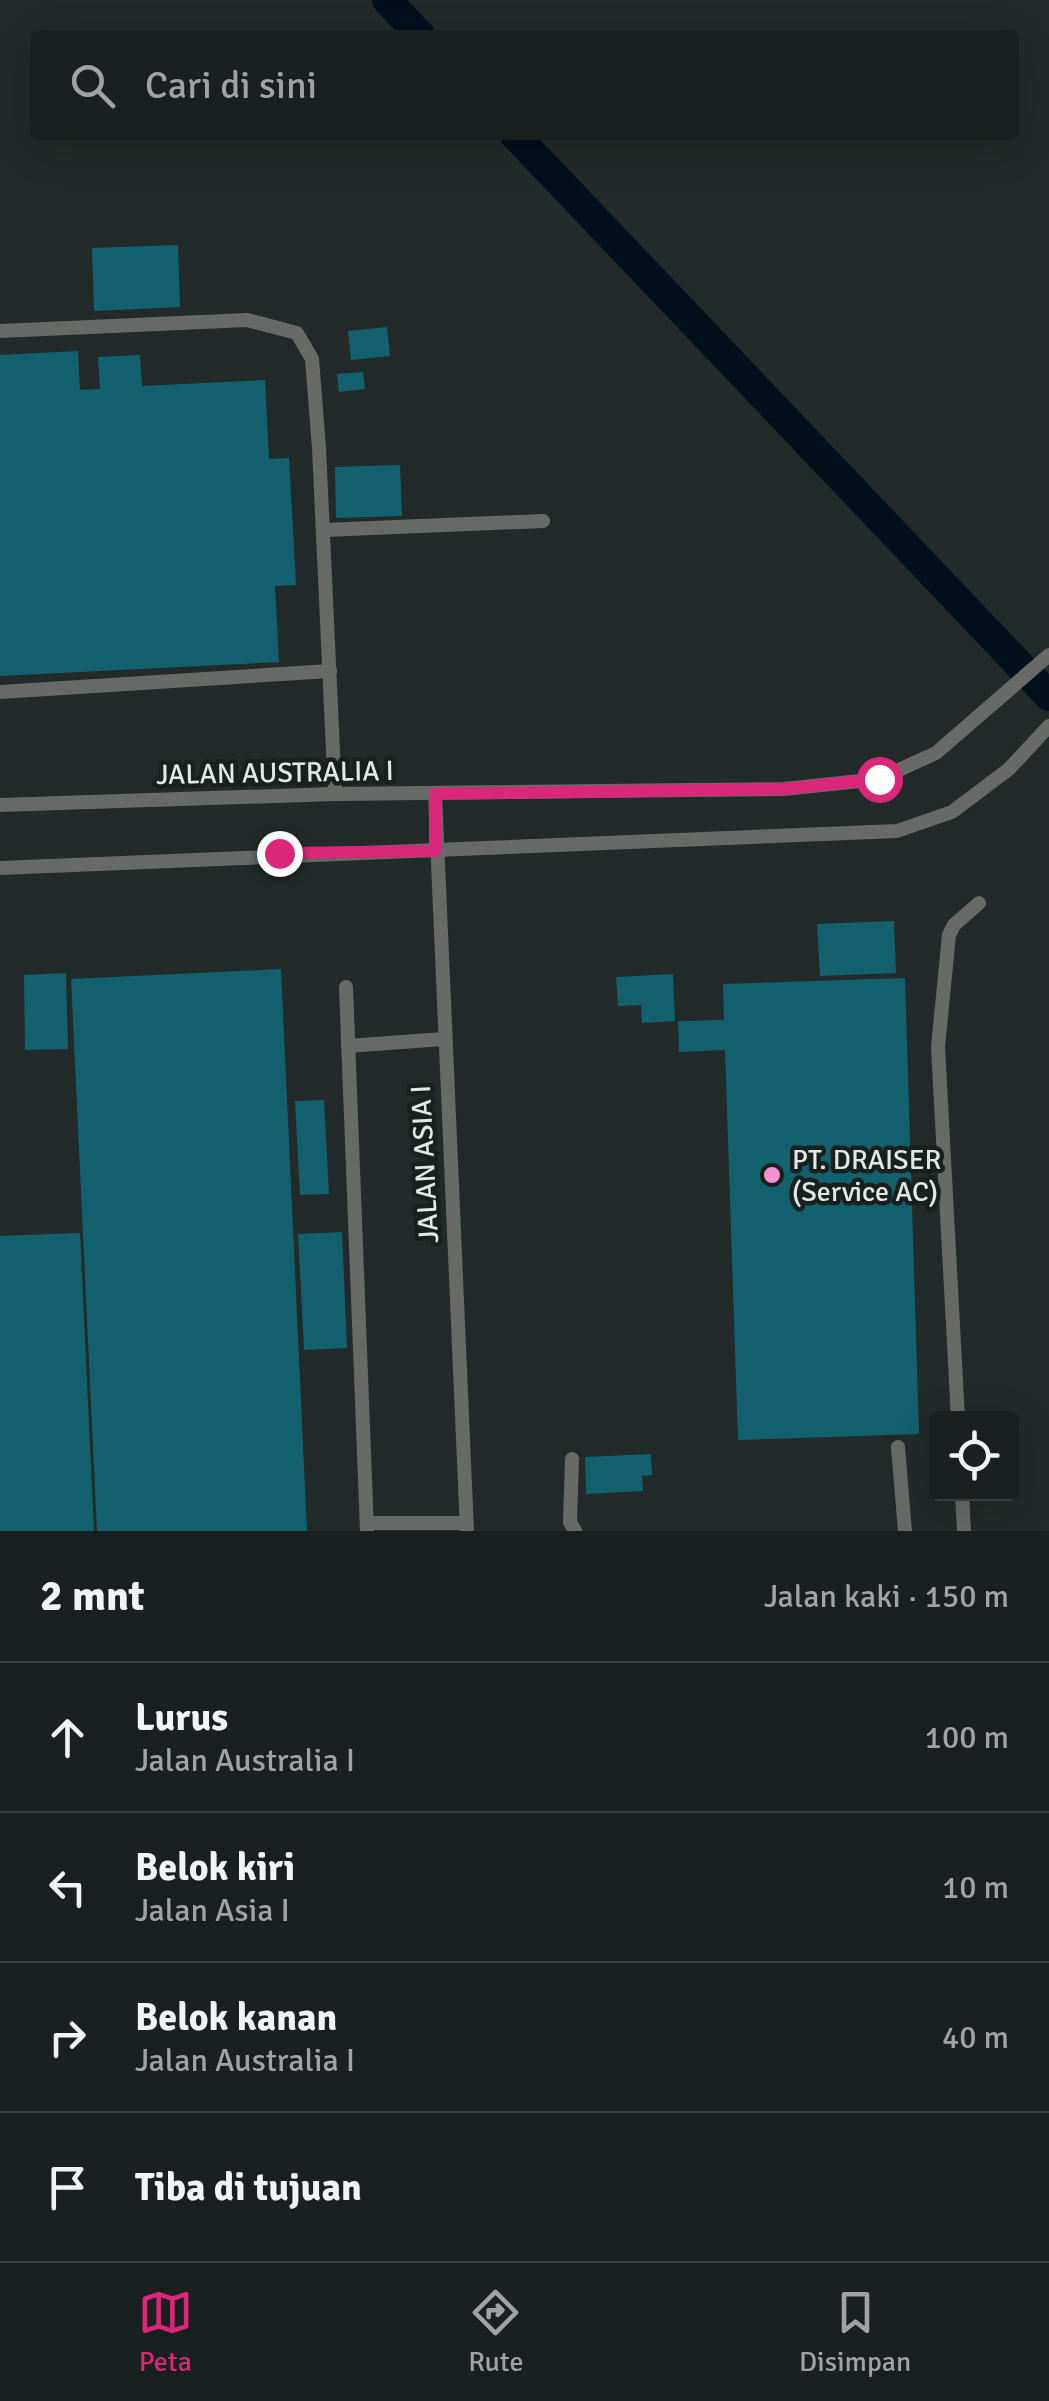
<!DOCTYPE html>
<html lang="id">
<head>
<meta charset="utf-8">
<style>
	body { margin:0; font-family:Signika,sans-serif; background:#232828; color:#f1f3f6 }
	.controls { position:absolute; right:30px; bottom:30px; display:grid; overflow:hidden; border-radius:10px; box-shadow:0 10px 40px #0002 }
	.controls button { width:90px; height:90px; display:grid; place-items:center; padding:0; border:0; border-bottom:2px solid #383e3d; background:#1a201f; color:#f1f3f6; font:50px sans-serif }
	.stop { position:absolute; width:30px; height:30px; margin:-22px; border:8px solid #db2777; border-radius:50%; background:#fff }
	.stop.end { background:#db2777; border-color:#fff; box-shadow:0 2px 10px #0008 }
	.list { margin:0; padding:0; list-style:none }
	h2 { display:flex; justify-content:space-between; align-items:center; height:130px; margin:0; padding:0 40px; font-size:42px }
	h2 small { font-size:32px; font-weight:400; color:#9fa3a4 }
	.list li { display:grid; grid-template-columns:65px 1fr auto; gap:30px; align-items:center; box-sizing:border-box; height:150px; padding:0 40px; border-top:2px solid #383e3d }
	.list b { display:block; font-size:38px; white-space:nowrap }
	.list p { margin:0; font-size:32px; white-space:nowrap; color:#9fa3a4 }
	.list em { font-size:32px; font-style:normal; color:#9fa3a4 }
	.icon { flex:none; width:55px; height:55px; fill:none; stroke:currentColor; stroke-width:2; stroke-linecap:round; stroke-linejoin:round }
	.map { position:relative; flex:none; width:1049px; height:1531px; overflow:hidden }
	.search { position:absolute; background:#1a201f; box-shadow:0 10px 40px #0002; left:30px; right:30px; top:30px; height:110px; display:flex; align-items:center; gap:25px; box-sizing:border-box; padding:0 35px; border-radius:10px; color:#9fa3a4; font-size:38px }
	.sheet { height:730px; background:#1a201f }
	nav { display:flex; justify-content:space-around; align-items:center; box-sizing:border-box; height:140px; border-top:2px solid #383e3d; background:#1a201f; font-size:28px; color:#9fa3a4 }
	nav a { display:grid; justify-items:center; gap:5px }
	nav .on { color:#db2777 }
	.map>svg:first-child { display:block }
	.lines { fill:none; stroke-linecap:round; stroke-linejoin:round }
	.canal { stroke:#02101d; stroke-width:30 }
	.building { fill:#13616e }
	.lane { stroke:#676a67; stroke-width:14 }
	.route { stroke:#db2777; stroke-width:12 }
	.poi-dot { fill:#f491d3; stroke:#19211f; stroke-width:4 }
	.labels { text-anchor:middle; stroke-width:9; stroke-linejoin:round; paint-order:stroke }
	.street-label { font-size:28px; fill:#e2e8e6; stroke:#19211f }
	.poi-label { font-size:28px; fill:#e2e8e6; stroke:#19211f; text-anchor:start }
</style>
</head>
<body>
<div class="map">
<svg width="1049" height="1531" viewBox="0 0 1049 1531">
	<rect width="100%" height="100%" fill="#222b29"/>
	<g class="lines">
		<!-- canal -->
		<g class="canal">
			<polyline points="387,0 420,35"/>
			<polyline points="515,135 1049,696"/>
		</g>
	</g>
	<!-- building -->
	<g class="building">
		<polygon points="178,245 180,307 94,311 92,248"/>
		<polygon points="387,327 390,356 351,360 348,331"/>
		<polygon points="78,351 80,390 100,389 98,357 140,355 142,386 265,380 269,459 289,458 296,585 275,586 279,662 0,676 0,355"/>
		<polygon points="363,372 365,389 339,392 337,374"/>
		<polygon points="400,465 402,516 336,518 335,467"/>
		<polygon points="894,921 896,973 820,976 817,924"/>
		<polygon points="281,969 307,1531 97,1531 71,979"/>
		<polygon points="66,973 68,1049 25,1050 24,975"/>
		<polygon points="673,974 675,1021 642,1023 641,1005 618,1006 616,977"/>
		<polygon points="905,978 919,1434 738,1440 725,1050 679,1052 678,1021 724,1020 723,984"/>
		<polygon points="324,1100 329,1194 300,1195 295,1101"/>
		<polygon points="342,1232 347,1348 304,1350 298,1234"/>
		<polygon points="80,1233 94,1531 0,1531 0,1236"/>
		<polygon points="651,1454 652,1475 642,1476 643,1491 586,1494 585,1457"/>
	</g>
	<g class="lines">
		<!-- lane -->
		<g class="lane">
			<polyline points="0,331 247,320 297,333 312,359 319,448 335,794"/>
			<polyline points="325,530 543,521"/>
			<polyline points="0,692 330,671"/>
			<polyline points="435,794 467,1531"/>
			<polyline points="0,805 335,794 784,789 879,779 936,753 1049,655"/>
			<polyline points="0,868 897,831 952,812 1009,769 1049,726"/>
			<polyline points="346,987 367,1531"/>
			<polyline points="348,1046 443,1039"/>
			<polyline points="958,1418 938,1047 949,935 954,925 979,903"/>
			<polyline points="898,1447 905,1531"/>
			<polyline points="572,1459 570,1522 575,1531"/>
			<polyline points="962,1494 964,1531"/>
			<polyline points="367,1523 466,1523"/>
		</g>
	</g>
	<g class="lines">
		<!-- route -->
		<polyline class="route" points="279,853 435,851 435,794 784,789 879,779"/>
	</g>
	<!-- markers -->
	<circle class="poi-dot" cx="772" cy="1175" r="10"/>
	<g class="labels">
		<!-- street labels -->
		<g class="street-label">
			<text transform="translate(275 772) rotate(-1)" y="10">JALAN AUSTRALIA I</text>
			<text transform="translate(424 1164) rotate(-93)" y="10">JALAN ASIA I</text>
		</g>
		<!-- poi labels -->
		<g class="poi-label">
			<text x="792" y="1169">PT. DRAISER<tspan x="792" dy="32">(Service AC)</tspan></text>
		</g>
	</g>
</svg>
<div class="controls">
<button><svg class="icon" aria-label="locate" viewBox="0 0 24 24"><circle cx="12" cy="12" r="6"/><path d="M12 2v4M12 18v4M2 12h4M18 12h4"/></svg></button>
</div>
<div class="stop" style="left:879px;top:779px"></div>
<div class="stop end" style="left:279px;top:853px"></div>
<div class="search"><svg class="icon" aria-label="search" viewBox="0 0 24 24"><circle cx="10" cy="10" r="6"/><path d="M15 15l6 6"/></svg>Cari di sini</div>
</div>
<section class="sheet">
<h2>2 mnt<small>Jalan kaki · 150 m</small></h2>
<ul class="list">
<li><svg class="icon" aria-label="ahead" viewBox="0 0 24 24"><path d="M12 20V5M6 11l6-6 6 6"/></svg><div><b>Lurus</b><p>Jalan Australia I</p></div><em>100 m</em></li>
<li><svg class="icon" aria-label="left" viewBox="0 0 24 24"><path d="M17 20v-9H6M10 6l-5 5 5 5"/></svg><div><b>Belok kiri</b><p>Jalan Asia I</p></div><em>10 m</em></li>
<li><svg class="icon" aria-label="right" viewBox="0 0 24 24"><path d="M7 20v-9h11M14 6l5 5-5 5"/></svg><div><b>Belok kanan</b><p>Jalan Australia I</p></div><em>40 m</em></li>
<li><svg class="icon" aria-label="arrive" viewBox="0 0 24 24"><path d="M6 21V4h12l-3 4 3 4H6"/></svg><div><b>Tiba di tujuan</b></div></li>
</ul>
</section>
<nav>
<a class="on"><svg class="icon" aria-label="map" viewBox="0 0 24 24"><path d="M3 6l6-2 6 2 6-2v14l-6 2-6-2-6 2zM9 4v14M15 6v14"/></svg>Peta</a>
<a><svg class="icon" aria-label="directions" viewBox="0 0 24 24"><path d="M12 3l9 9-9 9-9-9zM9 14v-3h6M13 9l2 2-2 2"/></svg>Rute</a>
<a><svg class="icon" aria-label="saved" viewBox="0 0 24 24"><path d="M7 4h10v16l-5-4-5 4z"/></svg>Disimpan</a>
</nav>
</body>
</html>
